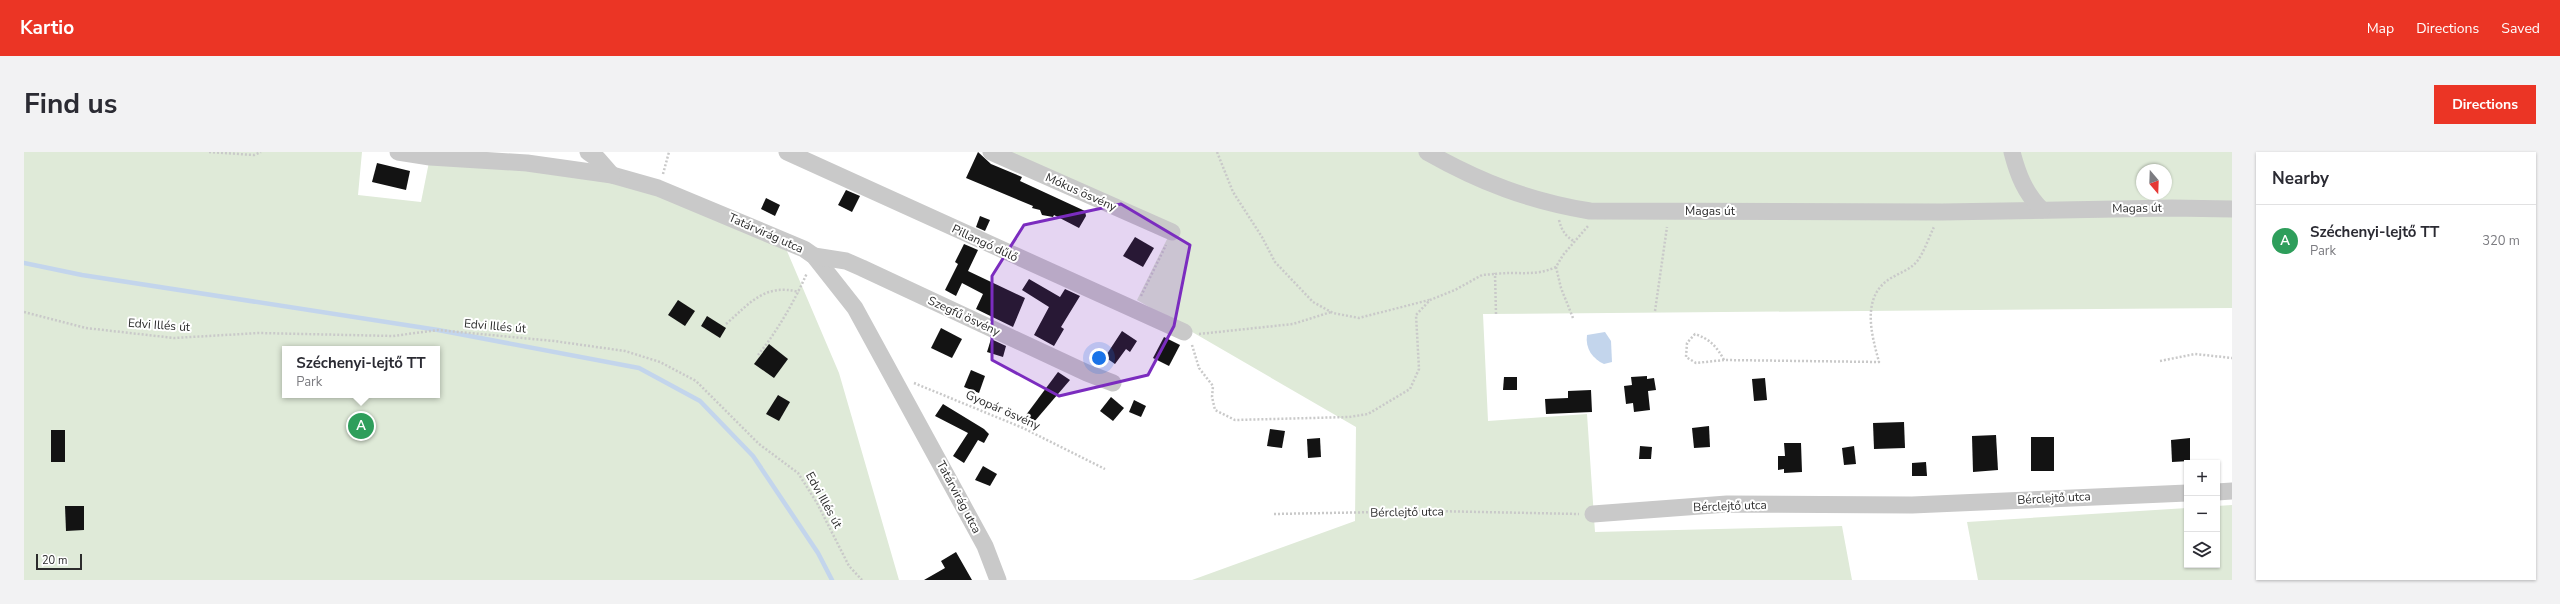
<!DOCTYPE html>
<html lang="en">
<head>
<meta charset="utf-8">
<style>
	body { margin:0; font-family:"Nunito Sans",sans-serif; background:#f2f2f3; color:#2b2b33 }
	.controls { position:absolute; right:12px; bottom:12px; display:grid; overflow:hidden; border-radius:0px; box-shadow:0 1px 3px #0004 }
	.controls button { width:36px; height:36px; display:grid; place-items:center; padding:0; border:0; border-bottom:1px solid #e1e1e2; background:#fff; color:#2b2b33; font:20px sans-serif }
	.compass { position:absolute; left:2112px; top:12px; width:36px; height:36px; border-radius:50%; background:#fff; box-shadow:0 1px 3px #0004; rotate:161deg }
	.scale { position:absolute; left:12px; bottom:10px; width:46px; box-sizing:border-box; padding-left:4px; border:2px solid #2c2c2c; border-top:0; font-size:11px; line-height:14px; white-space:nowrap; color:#2c2c2c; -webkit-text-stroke:3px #fff; paint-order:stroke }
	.you { position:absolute; left:1075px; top:206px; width:14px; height:14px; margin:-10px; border:3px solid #fff; border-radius:50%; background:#1a73e8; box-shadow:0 0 0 6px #1a73e833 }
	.badge { display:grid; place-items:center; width:26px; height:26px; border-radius:50%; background:#eb3525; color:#fff; font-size:13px; font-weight:700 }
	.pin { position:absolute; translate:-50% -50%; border:2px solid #fff; box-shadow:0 1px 4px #0006 }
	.popup { position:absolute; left:258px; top:194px; width:158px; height:52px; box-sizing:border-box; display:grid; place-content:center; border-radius:0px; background:#fff; filter:drop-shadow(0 1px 3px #0005); font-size:13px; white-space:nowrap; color:#7c7c81 }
	.popup b { font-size:15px; color:#2b2b33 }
	.popup::after { content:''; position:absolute; left:50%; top:100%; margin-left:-8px; border:8px solid transparent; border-top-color:#fff }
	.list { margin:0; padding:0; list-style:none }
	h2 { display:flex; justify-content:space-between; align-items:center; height:52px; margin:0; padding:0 16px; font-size:17px }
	h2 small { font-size:13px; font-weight:400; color:#7c7c81 }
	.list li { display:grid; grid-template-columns:26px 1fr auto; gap:12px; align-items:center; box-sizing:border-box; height:72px; padding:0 16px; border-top:1px solid #e1e1e2 }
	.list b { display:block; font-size:15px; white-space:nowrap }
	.list p { margin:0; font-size:13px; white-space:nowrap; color:#7c7c81 }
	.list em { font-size:13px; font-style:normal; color:#7c7c81 }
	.icon { flex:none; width:22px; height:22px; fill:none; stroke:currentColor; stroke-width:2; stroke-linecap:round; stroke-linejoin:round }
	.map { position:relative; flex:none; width:2208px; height:428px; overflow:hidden; border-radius:0px }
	header { display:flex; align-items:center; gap:24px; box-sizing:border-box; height:56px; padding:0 20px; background:#eb3525; color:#fff }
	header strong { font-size:19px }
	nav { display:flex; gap:22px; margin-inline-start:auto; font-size:14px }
	.intro { display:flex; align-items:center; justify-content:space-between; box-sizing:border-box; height:96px; padding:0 24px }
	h1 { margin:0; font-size:28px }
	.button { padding:10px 18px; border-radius:0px; background:#eb3525; color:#fff; font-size:14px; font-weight:700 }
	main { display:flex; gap:24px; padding:0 24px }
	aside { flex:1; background:#fff; border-radius:0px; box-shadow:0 1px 3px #0004 }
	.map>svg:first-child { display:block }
	.green { fill:#dfead8; fill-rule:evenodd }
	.water { fill:#c3d5ec }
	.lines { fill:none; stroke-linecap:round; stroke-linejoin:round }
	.stream { stroke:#c3d5ec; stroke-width:4.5 }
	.building { fill:#131313 }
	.path { stroke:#c9c9c9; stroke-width:2.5; stroke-dasharray:2 2; stroke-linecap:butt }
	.street { stroke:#c9c9c9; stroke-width:17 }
	.marked { fill:#7b2cbf; fill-opacity:0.2; stroke:#7b2cbf; stroke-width:3; stroke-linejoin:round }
	.labels { text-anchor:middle; stroke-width:4; stroke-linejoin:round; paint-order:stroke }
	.street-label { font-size:12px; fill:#2c2c2c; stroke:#fff }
</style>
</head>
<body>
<header>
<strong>Kartio</strong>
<nav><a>Map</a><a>Directions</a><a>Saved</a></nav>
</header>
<div class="intro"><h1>Find us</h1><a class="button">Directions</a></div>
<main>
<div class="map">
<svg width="2208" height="428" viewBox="0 0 2208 428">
	<rect width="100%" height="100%" fill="#fff"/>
	<!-- green -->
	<g class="green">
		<path d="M0,0H338L334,43L397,50L406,5L588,23L757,85L815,221L875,428H0ZM261,197H413V243H261Z"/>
		<path d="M973,0H2208V156L1459,162L1464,269L1563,262L1571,380L1818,374L1828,428H1168L1331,369L1332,275L1113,148L1148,77ZM2118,18H2142V42H2118Z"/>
		<polygon points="2208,353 2208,428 1954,428 1943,370 2163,356 2163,413 2193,413 2193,354"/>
	</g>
	<!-- water -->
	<path class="water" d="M1581,180L1587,189L1588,210L1580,212C1569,207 1561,197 1563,183Z"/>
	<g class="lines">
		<!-- stream -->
		<polyline class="stream" points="0,111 58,123 414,178 615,216 676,249 729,304 794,401 808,428"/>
	</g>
	<!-- building -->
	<g class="building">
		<polygon points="954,0 967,12 998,25 996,29 1061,59 1062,64 1055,76 1030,63 1029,65 1018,63 1016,58 1008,56 1009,54 942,26"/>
		<polygon points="353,11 386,19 382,38 348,30"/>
		<polygon points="822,38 836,44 828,60 814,53"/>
		<polygon points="742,46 756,53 751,64 737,57"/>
		<polygon points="956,64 966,68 961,79 952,75"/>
		<polygon points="1111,85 1130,96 1119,115 1099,104"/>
		<polygon points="940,92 954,98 944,119 1001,146 989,175 952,157 959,142 938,131 932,144 921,138 934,112 931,110"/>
		<polygon points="1005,127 1036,145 1041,137 1056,144 1037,175 1040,177 1030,194 1010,183 1025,155 998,138"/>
		<polygon points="654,148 671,159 661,174 644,163"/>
		<polygon points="683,164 702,176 696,186 677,174"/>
		<polygon points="917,176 938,187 928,206 907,196"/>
		<polygon points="1098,179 1113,189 1106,200 1102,197 1091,212 1081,205"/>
		<polygon points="1140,185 1156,193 1145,214 1129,206"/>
		<polygon points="967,187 982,194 979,205 963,200"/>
		<polygon points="745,192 764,207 750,226 730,212"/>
		<polygon points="947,218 961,224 955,241 940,235"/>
		<polygon points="1034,220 1046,228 1010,270 1002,263"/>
		<polygon points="1623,224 1623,227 1630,226 1632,238 1624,239 1626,258 1610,260 1609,251 1602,252 1600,234 1608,233 1607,225"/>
		<polygon points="1480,225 1493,225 1493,238 1479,238"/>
		<polygon points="1741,226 1743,248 1730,249 1728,227"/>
		<polygon points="1567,238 1568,260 1522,262 1521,247 1544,246 1544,239"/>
		<polygon points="754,243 766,250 755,269 742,262"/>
		<polygon points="1087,245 1100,256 1089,269 1076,259"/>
		<polygon points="1110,248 1122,254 1117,265 1105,260"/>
		<polygon points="919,252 960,277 965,282 960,291 954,288 940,311 929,304 944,281 911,264"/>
		<polygon points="1880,270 1881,296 1850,297 1849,271"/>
		<polygon points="1685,274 1686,295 1670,296 1668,276"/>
		<polygon points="1246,277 1261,279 1258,296 1243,294"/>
		<rect x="27" y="278" width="14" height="32"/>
		<polygon points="1972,283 1974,318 1949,320 1948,284"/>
		<rect x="2007" y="285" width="23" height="34"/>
		<polygon points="1296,286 1297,305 1284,306 1283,287"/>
		<polygon points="2166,286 2166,309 2148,310 2147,288"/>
		<polygon points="1760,291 1777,291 1778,320 1760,321 1760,317 1754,318 1754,304 1761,304"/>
		<polygon points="1616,294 1628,295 1627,307 1615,307"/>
		<polygon points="1830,294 1832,312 1820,313 1818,296"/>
		<polygon points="1902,310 1903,324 1888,324 1888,311"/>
		<polygon points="959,314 973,322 966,334 951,328"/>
		<polygon points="41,354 60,354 60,378 42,379"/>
		<polygon points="932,400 948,428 900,428 921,416 917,409"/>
	</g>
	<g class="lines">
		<!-- path -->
		<g class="path">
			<polyline points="185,0 230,3 237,0"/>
			<polyline points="1193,0 1209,40 1238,85 1251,110 1289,150 1309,161 1335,166 1405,148"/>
			<polyline points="639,22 645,0"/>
			<path d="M1535,68C1538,79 1541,84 1551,90"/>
			<polyline points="1117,144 1142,93"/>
			<polyline points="1631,159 1643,75"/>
			<polyline points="0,160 62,176 150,186 235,181 369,184 414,178 530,189 601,199 636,210 672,229 735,292 774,321 793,351 825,414 838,428"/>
			<path d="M1472,162L1471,122C1494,119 1510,125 1532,115"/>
			<polyline points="1549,166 1537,136 1532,115 1539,103 1564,74"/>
			<path d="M702,172C726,151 741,131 775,140"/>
			<polyline points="1175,182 1269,172 1307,160"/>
			<polyline points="1168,193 1175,216 1189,234 1188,245 1191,258 1211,268 1325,265 1344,262 1386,237 1395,217 1392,163 1406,148 1431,138 1458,123 1471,122"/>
			<path d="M734,203C754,178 770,150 783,121"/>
			<path d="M1700,208C1693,195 1686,187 1671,182L1663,191L1662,205L1672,211L1700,208L1855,210C1848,184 1837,147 1864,128C1874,121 1887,118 1894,108C1901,98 1905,85 1910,75"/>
			<polyline points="2136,209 2171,202 2208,206"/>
			<polyline points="890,231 999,276 1081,317"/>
			<polyline points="1250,362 1409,359 1555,362"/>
		</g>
		<!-- street -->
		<g class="street">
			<polyline points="374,0 406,5 503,11 588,23 634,36 780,97 790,104 831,156 961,394 974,428"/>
			<polyline points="564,0 574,7 588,23"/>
			<polyline points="763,0 1160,180"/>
			<polyline points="967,0 1148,80"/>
			<path d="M1403,0C1456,30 1505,49 1566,59L1918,60L2148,56L2208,57"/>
			<path d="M1988,0C1994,23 2001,41 2018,58"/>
			<polyline points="790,104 822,109 838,116 1063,221 1089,231"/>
			<polyline points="2193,340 2208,339"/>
			<polyline points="1569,362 1703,352 1888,353 2163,341"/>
		</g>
	</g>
	<!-- marked area -->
	<path class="marked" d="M1097,52L1166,93L1150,174L1124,223L1035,244L968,208V124L1000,73Z"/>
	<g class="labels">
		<!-- street labels -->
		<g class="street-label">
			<text transform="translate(1057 40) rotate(24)" y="4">Mókus ösvény</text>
			<text transform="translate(2113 56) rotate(-1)" y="4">Magas út</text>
			<text x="1686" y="63">Magas út</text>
			<text transform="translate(742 81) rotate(24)" y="4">Tatárvirág utca</text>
			<text transform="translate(961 91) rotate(25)" y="4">Pillangó dűlő</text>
			<text transform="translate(940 164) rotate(25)" y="4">Szegfű ösvény</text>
			<text transform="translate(135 173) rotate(4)" y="4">Edvi Illés út</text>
			<text transform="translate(471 174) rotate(5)" y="4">Edvi Illés út</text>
			<text transform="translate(979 258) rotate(24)" y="4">Gyopár ösvény</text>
			<text transform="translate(935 345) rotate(62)" y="4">Tatárvirág utca</text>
			<text transform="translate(2030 346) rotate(-3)" y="4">Bérclejtő utca</text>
			<text transform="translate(800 348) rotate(61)" y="4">Edvi Illés út</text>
			<text transform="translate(1706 354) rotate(-2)" y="4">Bérclejtő utca</text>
			<text transform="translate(1383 360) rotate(-1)" y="4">Bérclejtő utca</text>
		</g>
	</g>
</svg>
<div class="controls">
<button>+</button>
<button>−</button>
<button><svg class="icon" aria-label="layers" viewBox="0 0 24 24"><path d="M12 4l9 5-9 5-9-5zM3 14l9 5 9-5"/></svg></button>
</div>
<svg class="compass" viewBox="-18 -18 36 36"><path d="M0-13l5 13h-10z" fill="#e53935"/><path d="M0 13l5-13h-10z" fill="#7c7c81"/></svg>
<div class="scale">20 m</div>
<div class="you"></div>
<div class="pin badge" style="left:337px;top:274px;background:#2e9e5b">A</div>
<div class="popup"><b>Széchenyi-lejtő TT</b>Park</div>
</div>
<aside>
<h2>Nearby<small></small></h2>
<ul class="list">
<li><span class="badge" style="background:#2e9e5b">A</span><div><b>Széchenyi-lejtő TT</b><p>Park</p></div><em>320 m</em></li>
</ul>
</aside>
</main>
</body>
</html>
